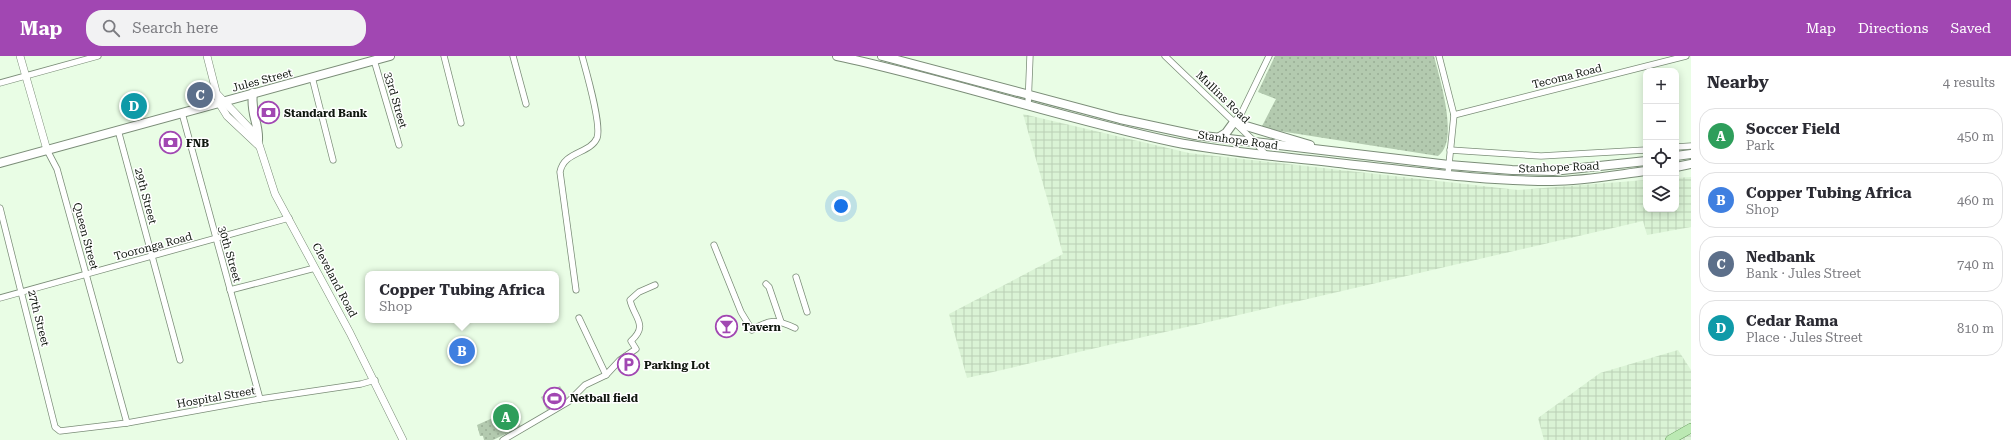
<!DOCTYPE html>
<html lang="en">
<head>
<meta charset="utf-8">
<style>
	body { margin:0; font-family:"Roboto Serif",serif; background:#f2f2f3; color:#2b2b33 }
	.controls { position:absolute; right:12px; top:12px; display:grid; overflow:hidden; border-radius:8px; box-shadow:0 2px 10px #0003 }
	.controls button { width:36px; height:36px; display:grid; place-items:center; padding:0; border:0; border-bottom:1px solid #e1e1e2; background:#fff; color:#2b2b33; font:20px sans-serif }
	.you { position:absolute; left:841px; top:150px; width:14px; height:14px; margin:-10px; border:3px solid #fff; border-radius:50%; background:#1a73e8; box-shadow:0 0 0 6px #1a73e833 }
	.badge { display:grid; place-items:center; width:26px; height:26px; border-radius:50%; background:#a147b2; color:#fff; font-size:13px; font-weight:700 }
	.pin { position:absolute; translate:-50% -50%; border:2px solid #fff; box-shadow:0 1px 4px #0006 }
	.popup { position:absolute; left:365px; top:215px; width:194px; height:52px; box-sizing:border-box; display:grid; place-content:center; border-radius:8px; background:#fff; filter:drop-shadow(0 1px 3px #0005); font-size:13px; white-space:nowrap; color:#7c7c81 }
	.popup b { font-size:15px; color:#2b2b33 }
	.popup::after { content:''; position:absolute; left:50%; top:100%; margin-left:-8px; border:8px solid transparent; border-top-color:#fff }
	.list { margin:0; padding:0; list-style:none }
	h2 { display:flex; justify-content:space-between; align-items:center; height:52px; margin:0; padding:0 16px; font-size:17px }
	h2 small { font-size:13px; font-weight:400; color:#7c7c81 }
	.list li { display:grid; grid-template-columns:26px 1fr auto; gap:12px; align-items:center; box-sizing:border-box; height:56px; margin:0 8px 8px; padding:0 8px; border:1px solid #e1e1e2; border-radius:16px }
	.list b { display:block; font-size:15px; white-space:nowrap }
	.list p { margin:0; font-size:13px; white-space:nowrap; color:#7c7c81 }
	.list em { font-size:13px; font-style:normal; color:#7c7c81 }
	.icon { flex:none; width:22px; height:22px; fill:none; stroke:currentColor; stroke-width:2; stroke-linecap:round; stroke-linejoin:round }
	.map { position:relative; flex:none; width:1691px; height:384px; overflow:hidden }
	header { display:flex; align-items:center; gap:24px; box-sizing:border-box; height:56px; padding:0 20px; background:#a147b2; color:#fff }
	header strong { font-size:19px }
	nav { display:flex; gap:22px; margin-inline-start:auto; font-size:14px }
	.search { width:280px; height:36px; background:#f2f2f3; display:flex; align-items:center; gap:10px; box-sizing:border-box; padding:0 14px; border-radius:16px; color:#7c7c81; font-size:15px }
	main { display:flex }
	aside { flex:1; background:#fff }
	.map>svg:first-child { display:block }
	.industrial { fill:url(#industrial-grid) }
	.park { fill:url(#park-dots) }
	.pitch { fill:#b3caaf }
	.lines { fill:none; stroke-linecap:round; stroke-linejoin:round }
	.minor-casing { stroke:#7b8d78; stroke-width:7 }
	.tertiary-casing { stroke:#7b8d78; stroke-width:8 }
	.secondary-casing { stroke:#7b8d78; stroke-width:10 }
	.primary-casing { stroke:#629659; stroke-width:10 }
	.minor { stroke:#fff; stroke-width:5.5 }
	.tertiary { stroke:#fff; stroke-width:7 }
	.secondary { stroke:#fff; stroke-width:8 }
	.primary { stroke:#bbe9b3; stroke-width:9 }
	.labels { text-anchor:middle; stroke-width:3; stroke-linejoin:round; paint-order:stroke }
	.street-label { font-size:11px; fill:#10170f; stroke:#fff }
	.poi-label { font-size:11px; font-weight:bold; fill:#10170f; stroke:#fff; text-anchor:start }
</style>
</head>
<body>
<header>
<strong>Map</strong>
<div class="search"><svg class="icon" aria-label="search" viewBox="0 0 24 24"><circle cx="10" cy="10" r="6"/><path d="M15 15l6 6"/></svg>Search here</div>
<nav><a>Map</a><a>Directions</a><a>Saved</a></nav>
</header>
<main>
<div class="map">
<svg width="1691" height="384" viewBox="0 0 1691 384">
	<defs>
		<pattern id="industrial-grid" width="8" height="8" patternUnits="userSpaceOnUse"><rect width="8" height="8" fill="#daf3d5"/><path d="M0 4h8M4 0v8" fill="none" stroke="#bad0b6"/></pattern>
		<pattern id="park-dots" width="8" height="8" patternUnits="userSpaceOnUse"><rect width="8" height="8" fill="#b3caaf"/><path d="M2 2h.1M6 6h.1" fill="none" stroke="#99ad95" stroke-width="1.8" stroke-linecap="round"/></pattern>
	</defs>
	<rect width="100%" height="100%" fill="#e9fde5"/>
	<!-- industrial -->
	<g class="industrial">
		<polygon points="1023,58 1189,97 1518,134 1646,124 1646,153 1676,153 1676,122 1691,121 1691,171 1647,179 1643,165 967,322 949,258 1063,198"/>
		<polygon points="1678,294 1691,314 1691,384 1544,384 1538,362 1600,317"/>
	</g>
	<!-- park -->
	<g class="park">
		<path d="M1275,0H1434C1439,21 1460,85 1438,100L1261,72L1276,43L1258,36Z"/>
		<polygon points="513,353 521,371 493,384 484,384 483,380 480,380 477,369"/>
	</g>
	<!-- pitch -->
	<polygon class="pitch" points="560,330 567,342 547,354 541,341"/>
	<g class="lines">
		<defs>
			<g id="minor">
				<polyline points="444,0 461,67"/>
				<polyline points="513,0 526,48"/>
				<polyline points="1165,0 1255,86 1266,99"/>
				<polyline points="1439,0 1454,59 1448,118"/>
				<polyline points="374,4 399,89"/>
				<polyline points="312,21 333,104"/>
				<polyline points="0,27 98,0"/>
				<polyline points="1028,50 1030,0"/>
				<polyline points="182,57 260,343"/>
				<polyline points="1454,59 1686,0"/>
				<polyline points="1234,66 1241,58 1269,0"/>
				<polyline points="118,74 180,304"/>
				<polyline points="1676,91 1691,90"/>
				<polyline points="47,94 57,113 127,367"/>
				<polyline points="1450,94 1541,100 1646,94"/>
				<polyline points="0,152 55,371 60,375 127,367 260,343 361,328 375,324"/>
				<path d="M714,189L741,256L752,274C770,263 776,263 795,272"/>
				<polyline points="796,221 807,256"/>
				<polyline points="766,228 769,231 781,266"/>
				<polyline points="230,234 315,212"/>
				<path d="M576,234L560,116C564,95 590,98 597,82C602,69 586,15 582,0"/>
				<polyline points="0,242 289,162"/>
				<polyline points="579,262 606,319"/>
				<path d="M503,384L568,346L585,329L606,319L620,304L636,293L631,285C649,269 634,262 630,244L639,236L655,229"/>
			</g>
			<g id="tertiary">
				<polyline points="20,0 47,94"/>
				<polyline points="207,0 219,47 227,60 259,90"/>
				<polyline points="218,39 256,79 275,138 350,277 403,384"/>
			</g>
			<g id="secondary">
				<path d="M837,0C950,24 1060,62 1174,86C1229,97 1289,101 1346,108C1414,115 1483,125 1552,125C1583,125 1615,119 1646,115"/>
				<polyline points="882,0 1120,63 1195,79 1449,109 1512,114 1553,115 1646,105"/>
				<path d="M253,37C250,58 259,66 258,84"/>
				<polyline points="1236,67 1310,89"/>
				<polyline points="1218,82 1226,77 1234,66"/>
				<polyline points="1676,100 1691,98"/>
				<polyline points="0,107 390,0"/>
				<polyline points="1676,111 1691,108"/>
			</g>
			<polyline id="primary" points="1670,384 1691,372"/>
		</defs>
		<!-- minor casing -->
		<use href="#minor" class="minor-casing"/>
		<!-- tertiary casing -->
		<use href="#tertiary" class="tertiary-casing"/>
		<!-- secondary casing -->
		<use href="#secondary" class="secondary-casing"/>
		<!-- primary casing -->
		<use href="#primary" class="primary-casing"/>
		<!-- minor -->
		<use href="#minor" class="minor"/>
		<!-- tertiary -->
		<use href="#tertiary" class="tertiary"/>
		<!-- secondary -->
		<use href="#secondary" class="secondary"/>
		<!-- primary -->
		<use href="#primary" class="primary"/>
	</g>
	<!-- icons -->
	<defs>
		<symbol id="bank-ring" viewBox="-11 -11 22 22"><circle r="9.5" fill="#fff" stroke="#a147b2" stroke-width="1.5"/><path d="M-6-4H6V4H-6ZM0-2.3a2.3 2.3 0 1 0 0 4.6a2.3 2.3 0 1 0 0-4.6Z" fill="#a147b2"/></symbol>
		<symbol id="bar-ring" viewBox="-11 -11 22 22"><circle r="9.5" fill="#fff" stroke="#a147b2" stroke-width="1.5"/><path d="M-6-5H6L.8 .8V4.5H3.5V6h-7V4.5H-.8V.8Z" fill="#a147b2"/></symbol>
		<symbol id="parking-ring" viewBox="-11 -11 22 22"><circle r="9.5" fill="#fff" stroke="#a147b2" stroke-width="1.5"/><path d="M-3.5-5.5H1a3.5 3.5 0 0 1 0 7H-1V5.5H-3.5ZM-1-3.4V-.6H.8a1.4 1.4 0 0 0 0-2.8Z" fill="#a147b2"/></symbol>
		<symbol id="stadium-ring" viewBox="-11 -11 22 22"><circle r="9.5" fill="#fff" stroke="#a147b2" stroke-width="1.5"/><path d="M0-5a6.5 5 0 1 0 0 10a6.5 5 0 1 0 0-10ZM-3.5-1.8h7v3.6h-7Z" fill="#a147b2"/></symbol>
	</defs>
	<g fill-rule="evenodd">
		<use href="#bank-ring" x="256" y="44" width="25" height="25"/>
		<use href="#bank-ring" x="158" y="74" width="25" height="25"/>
		<use href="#bar-ring" x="714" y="258" width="25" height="25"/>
		<use href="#parking-ring" x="616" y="296" width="25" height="25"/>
		<use href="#stadium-ring" x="542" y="330" width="25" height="25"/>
	</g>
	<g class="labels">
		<!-- street labels -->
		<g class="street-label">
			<text transform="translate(1567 20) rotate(-14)" y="4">Tecoma Road</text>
			<text transform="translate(262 24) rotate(-15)" y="4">Jules Street</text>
			<text transform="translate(1223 41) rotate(44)" y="4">Mullins Road</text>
			<text transform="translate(396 44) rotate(74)" y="4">33rd Street</text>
			<text transform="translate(1238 84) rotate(8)" y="4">Stanhope Road</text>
			<text transform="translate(1559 111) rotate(-2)" y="4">Stanhope Road</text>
			<text transform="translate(146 140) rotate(75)" y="4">29th Street</text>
			<text transform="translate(86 180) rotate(75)" y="4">Queen Street</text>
			<text transform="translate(153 190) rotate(-15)" y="4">Tooronga Road</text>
			<text transform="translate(230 198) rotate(74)" y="4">30th Street</text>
			<text transform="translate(335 224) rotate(62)" y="4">Cleveland Road</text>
			<text transform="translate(39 262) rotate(76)" y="4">27th Street</text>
			<text transform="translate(216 341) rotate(-10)" y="4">Hospital Street</text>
		</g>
		<!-- poi labels -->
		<g class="poi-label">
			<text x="284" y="61">Standard Bank</text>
			<text x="186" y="91">FNB</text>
			<text x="742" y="275">Tavern</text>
			<text x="644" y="313">Parking Lot</text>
			<text x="570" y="346">Netball field</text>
		</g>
	</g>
</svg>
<div class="controls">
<button>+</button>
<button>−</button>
<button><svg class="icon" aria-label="locate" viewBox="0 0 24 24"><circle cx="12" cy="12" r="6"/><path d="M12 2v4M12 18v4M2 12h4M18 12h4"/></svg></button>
<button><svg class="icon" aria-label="layers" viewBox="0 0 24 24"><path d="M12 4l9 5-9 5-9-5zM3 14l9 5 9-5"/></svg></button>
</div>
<div class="you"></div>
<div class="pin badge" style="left:506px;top:361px;background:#2e9e5b">A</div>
<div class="pin badge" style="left:462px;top:295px;background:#3f7fe0">B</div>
<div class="popup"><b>Copper Tubing Africa</b>Shop</div>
<div class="pin badge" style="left:200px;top:39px;background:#5c6f8a">C</div>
<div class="pin badge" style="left:134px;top:50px;background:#0f9aa8">D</div>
</div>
<aside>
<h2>Nearby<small>4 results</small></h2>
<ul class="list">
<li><span class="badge" style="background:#2e9e5b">A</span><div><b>Soccer Field</b><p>Park</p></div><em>450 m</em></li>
<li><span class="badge" style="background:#3f7fe0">B</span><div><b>Copper Tubing Africa</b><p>Shop</p></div><em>460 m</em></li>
<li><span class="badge" style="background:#5c6f8a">C</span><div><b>Nedbank</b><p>Bank · Jules Street</p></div><em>740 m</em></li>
<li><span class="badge" style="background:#0f9aa8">D</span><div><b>Cedar Rama</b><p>Place · Jules Street</p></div><em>810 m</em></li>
</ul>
</aside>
</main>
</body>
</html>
